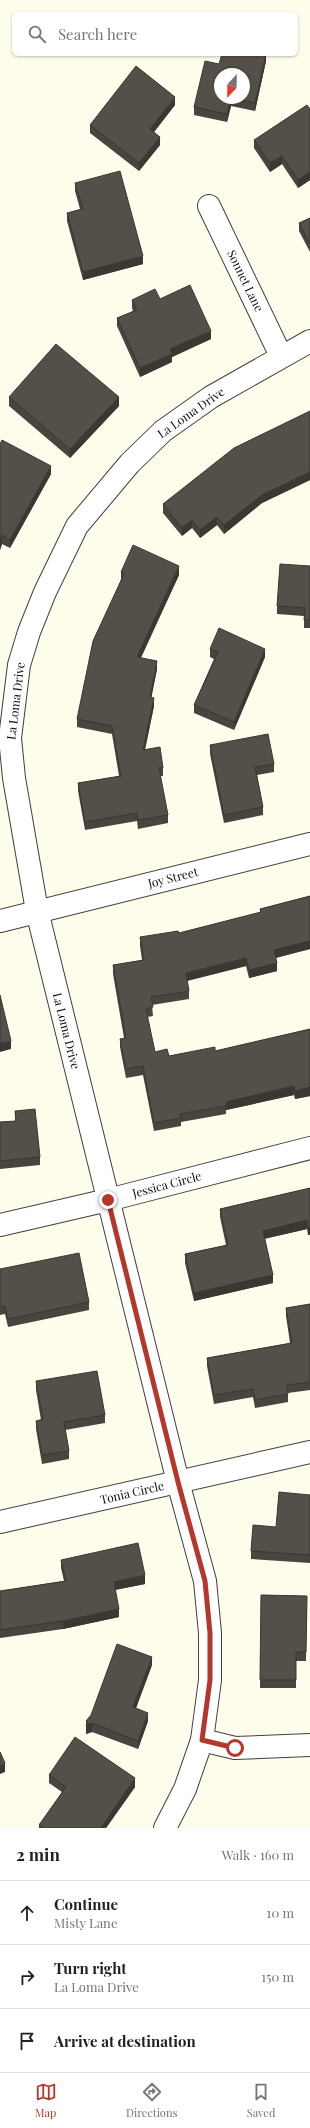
<!DOCTYPE html>
<html lang="en">
<head>
<meta charset="utf-8">
<style>
	body { margin:0; font-family:"Playfair Display",serif; background:#f6f6f6; color:#202124 }
	.compass { position:absolute; left:214px; top:68px; width:36px; height:36px; border-radius:50%; background:#fff; box-shadow:0 1px 3px #0004; rotate:202deg }
	.stop { position:absolute; width:12px; height:12px; margin:-9px; border:3px solid #b5372b; border-radius:50%; background:#fff }
	.stop.end { background:#b5372b; border-color:#fff; box-shadow:0 1px 4px #0008 }
	.list { margin:0; padding:0; list-style:none }
	h2 { display:flex; justify-content:space-between; align-items:center; height:52px; margin:0; padding:0 16px; font-size:17px }
	h2 small { font-size:13px; font-weight:400; color:#757577 }
	.list li { display:grid; grid-template-columns:26px 1fr auto; gap:12px; align-items:center; box-sizing:border-box; height:64px; padding:0 16px; border-top:1px solid #e0e0e0 }
	.list b { display:block; font-size:15px; white-space:nowrap }
	.list p { margin:0; font-size:13px; white-space:nowrap; color:#757577 }
	.list em { font-size:13px; font-style:normal; color:#757577 }
	.icon { flex:none; width:22px; height:22px; fill:none; stroke:currentColor; stroke-width:2; stroke-linecap:round; stroke-linejoin:round }
	.map { position:relative; flex:none; width:310px; height:1828px; overflow:hidden }
	.search { position:absolute; background:#fff; box-shadow:0 1px 3px #0004; left:12px; right:12px; top:12px; height:44px; display:flex; align-items:center; gap:10px; box-sizing:border-box; padding:0 14px; border-radius:6px; color:#757577; font-size:15px }
	.sheet { height:244px; background:#fff }
	nav { display:flex; justify-content:space-around; align-items:center; box-sizing:border-box; height:56px; border-top:1px solid #e0e0e0; background:#fff; font-size:11px; color:#757577 }
	nav a { display:grid; justify-items:center; gap:2px }
	nav .on { color:#b5372b }
	.map>svg:first-child { display:block }
	.lines { fill:none; stroke-linecap:round; stroke-linejoin:round }
	.street-casing { stroke:#3f3f3f; stroke-width:24 }
	.street { stroke:#fff; stroke-width:22 }
	.wall { fill:#48443f; fill-rule:evenodd }
	.shaded-wall { fill:#3b3733 }
	.building { fill:#544f49; stroke:#3b3733 }
	.route { stroke:#b5372b; stroke-width:5 }
	.labels { text-anchor:middle; stroke-width:4; stroke-linejoin:round; paint-order:stroke }
	.street-label { font-size:12px; fill:#0c0c0c; stroke:#fff }
</style>
</head>
<body>
<div class="map">
<svg width="310" height="1828" viewBox="0 0 310 1828">
	<rect width="100%" height="100%" fill="#fefdec"/>
	<g class="lines">
		<defs>
			<g id="street">
				<polyline points="209,206 281,356"/>
				<polyline points="0,921 310,844"/>
				<polyline points="0,1225 108,1200 310,1148"/>
				<polyline points="0,1522 310,1452"/>
				<polyline points="202,1740 235,1748 310,1745"/>
				<polyline points="165,1828 185,1789 202,1740 210,1680 210,1633 205,1581 178,1482 37,911 14,778 10,738 19,665 29,632 45,592 77,526 130,463 163,431 211,397 310,341"/>
			</g>
		</defs>
		<!-- street casing -->
		<use href="#street" class="street-casing"/>
		<!-- street -->
		<use href="#street" class="street"/>
	</g>
	<!-- wall -->
	<g class="wall">
		<path d="M266,54V61L255,111L231,106L227,122L194,115V107L219,64ZM220,74L244,98H220Z"/>
		<polygon points="175,105 154,132 160,145 139,171 90,133 90,125"/>
		<polygon points="310,109 310,180 298,188 282,164 270,172 254,148 254,140"/>
		<polygon points="75,183 143,264 83,280 67,221 67,213 80,209 75,191"/>
		<polygon points="310,218 310,252 299,231 299,223"/>
		<polygon points="160,299 211,339 172,357 172,362 140,377 117,326 117,318 133,311 132,308 132,300"/>
		<polygon points="9,397 119,406 70,458 9,406"/>
		<polygon points="310,411 310,480 262,503 224,534 217,525 200,538 192,528 182,536 163,513 163,504"/>
		<polygon points="0,444 51,474 10,548 2,544 0,550"/>
		<polygon points="310,566 310,628 304,628 304,616 277,614 277,606"/>
		<polygon points="121,572 179,575 141,658 157,669 151,697 154,706 145,750 163,768 163,776 160,776 168,815 168,823 138,829 137,821 85,830 78,791 78,783 119,776 112,734 77,727 77,719 121,580"/>
		<polygon points="210,649 265,657 234,730 194,713 194,705 214,659 210,657"/>
		<polygon points="210,745 274,764 274,772 257,775 263,807 263,815 224,823 210,754"/>
		<polygon points="310,896 310,949 276,958 277,971 249,978 246,966 187,981 189,991 189,999 152,1005 153,1016 147,1017 155,1052 169,1056 215,1051 310,1029 310,1096 295,1099 294,1095 226,1110 226,1114 181,1122 181,1126 154,1131 143,1075 126,1078 120,1047 120,1039 124,1038 113,974 113,965 142,960 140,946 140,937 179,933 260,913 260,909"/>
		<polygon points="15,1111 40,1157 40,1165 0,1169 0,1122 15,1121"/>
		<polygon points="310,1188 308,1235 307,1229 264,1239 273,1283 194,1301 185,1263 185,1254 226,1245 220,1217 220,1209"/>
		<polygon points="0,1269 89,1302 89,1310 8,1327 5,1314 0,1315"/>
		<polygon points="310,1304 310,1390 288,1393 288,1402 255,1408 253,1397 214,1404 207,1366 207,1358 290,1343 286,1316 286,1308"/>
		<polygon points="36,1381 105,1415 105,1423 65,1430 69,1451 69,1459 42,1464 36,1429 36,1421 41,1420 36,1390"/>
		<polygon points="310,1495 310,1563 251,1559 251,1551"/>
		<polygon points="61,1560 145,1584 115,1590 119,1617 63,1629 0,1638 0,1591 64,1581 61,1568"/>
		<polygon points="261,1595 307,1596 306,1661 296,1661 296,1688 260,1688"/>
		<polygon points="152,1665 136,1708 148,1721 138,1749 92,1732 86,1734 86,1721"/>
		<polygon points="49,1775 135,1787 106,1828 39,1828 39,1825 62,1792 49,1783"/>
	</g>
	<!-- shaded-wall -->
	<g class="shaded-wall">
		<polygon points="266,54 266,61 255,111 255,103"/>
		<polygon points="175,97 175,105 150,137 150,129"/>
		<polygon points="231,98 231,106 227,122 227,114"/>
		<polygon points="160,137 160,145 139,171 139,163"/>
		<polygon points="282,156 282,164 270,172 270,163"/>
		<polygon points="310,172 310,180 298,188 298,180"/>
		<polygon points="143,256 143,264 83,280 83,272"/>
		<polygon points="211,331 211,339 172,357 172,362 140,377 140,368 170,349"/>
		<polygon points="119,397 119,406 70,458 70,449"/>
		<polygon points="51,466 51,474 10,548 10,540"/>
		<polygon points="310,472 310,480 262,503 224,534 224,525 262,495"/>
		<polygon points="217,517 217,525 200,538 200,530"/>
		<polygon points="192,520 192,528 182,536 182,528"/>
		<polygon points="2,535 2,544 0,550 0,541"/>
		<polygon points="179,566 179,575 137,665 137,657"/>
		<polygon points="265,649 265,657 234,730 234,722"/>
		<polygon points="157,661 157,669 150,705 150,697"/>
		<polygon points="154,698 154,706 143,758 143,750"/>
		<polygon points="310,941 310,949 274,958 274,950"/>
		<polygon points="246,958 246,966 186,981 186,973"/>
		<polygon points="277,963 277,971 249,978 249,970"/>
		<polygon points="11,1041 11,1049 0,1052 0,1043"/>
		<polygon points="294,1086 294,1095 226,1110 226,1102"/>
		<polygon points="310,1087 310,1096 295,1099 295,1091"/>
		<polygon points="307,1220 307,1229 263,1239 263,1231"/>
		<rect x="308" y="1227" width="2" height="8"/>
		<polygon points="273,1275 273,1283 194,1301 194,1293"/>
		<polygon points="145,1575 145,1584 114,1590 114,1582"/>
		<polygon points="119,1609 119,1617 63,1629 63,1621"/>
		<polygon points="152,1657 152,1665 133,1716 133,1707"/>
		<polygon points="148,1713 148,1721 138,1749 138,1741"/>
		<polygon points="92,1723 92,1732 86,1734 86,1726"/>
		<polygon points="5,1763 5,1772 0,1774 0,1766"/>
		<polygon points="135,1778 135,1787 106,1828 101,1828"/>
	</g>
	<!-- building -->
	<g class="building">
		<polygon points="222,54 266,54 255,103 233,98 244,98 244,74 220,74 220,98 231,98 227,114 194,107 205,61 219,64"/>
		<polygon points="136,66 175,97 150,129 160,137 139,163 90,125"/>
		<polygon points="307,105 310,109 310,172 298,180 282,156 270,163 254,140"/>
		<polygon points="120,171 143,256 83,272 67,213 83,209 75,183"/>
		<polygon points="310,218 310,244 299,223"/>
		<polygon points="190,285 211,331 170,349 172,354 140,368 117,318 137,310 132,300 155,289 160,299"/>
		<polygon points="56,344 119,397 70,449 9,397"/>
		<polygon points="310,411 310,472 262,495 224,525 217,517 200,530 192,520 182,528 163,504 234,448"/>
		<polygon points="2,440 51,466 10,540 2,535 0,541 0,444"/>
		<polygon points="133,545 179,566 137,657 157,661 150,697 154,698 143,750 160,747 163,768 159,768 168,815 138,820 137,813 85,822 78,783 121,776 112,726 77,719 93,641 124,574 121,572"/>
		<polygon points="280,564 310,566 310,620 304,620 305,608 277,606"/>
		<polygon points="219,628 265,649 234,722 194,705 218,652 210,649"/>
		<polygon points="268,734 274,764 255,767 263,807 224,815 210,745"/>
		<polygon points="310,896 310,941 274,950 277,963 249,970 246,958 186,973 189,991 151,997 153,1007 146,1009 155,1052 167,1049 169,1056 215,1047 215,1051 310,1029 310,1087 295,1091 294,1086 226,1102 226,1106 180,1114 181,1118 154,1123 143,1066 126,1069 120,1039 126,1038 113,965 144,960 140,937 178,931 179,933 261,912 260,909"/>
		<polygon points="0,995 11,1041 0,1043"/>
		<polygon points="35,1109 40,1157 0,1161 0,1122 16,1121 15,1111"/>
		<polygon points="310,1188 310,1227 308,1227 307,1220 263,1231 273,1275 194,1293 185,1254 228,1245 220,1209"/>
		<polygon points="79,1253 89,1302 8,1319 5,1306 0,1307 0,1269"/>
		<polygon points="310,1304 310,1382 287,1385 288,1394 255,1400 253,1389 214,1395 207,1358 292,1343 286,1308"/>
		<polygon points="97,1371 105,1415 64,1422 69,1451 42,1455 36,1421 43,1419 36,1381"/>
		<polygon points="279,1492 310,1495 310,1555 251,1551 253,1525 276,1527"/>
		<polygon points="138,1543 145,1575 114,1582 119,1609 63,1621 0,1630 0,1591 66,1581 61,1560"/>
		<polygon points="261,1595 307,1596 306,1652 296,1652 296,1680 260,1680"/>
		<polygon points="117,1644 152,1657 133,1707 148,1713 138,1741 92,1723 86,1726 88,1722 86,1721 91,1715"/>
		<polygon points="75,1737 135,1778 101,1828 43,1828 39,1825 66,1787 49,1775"/>
		<polygon points="0,1752 5,1763 0,1766"/>
	</g>
	<g class="lines">
		<!-- route -->
		<polyline class="route" points="108,1200 178,1482 205,1581 210,1633 210,1680 202,1740 235,1748"/>
	</g>
	<g class="labels">
		<!-- street labels -->
		<g class="street-label">
			<text transform="translate(245 281) rotate(64)" y="4">Sonnet Lane</text>
			<text transform="translate(191 413) rotate(-35)" y="4">La Loma Drive</text>
			<text transform="translate(16 701) rotate(-83)" y="4">La Loma Drive</text>
			<text transform="translate(173 878) rotate(-14)" y="4">Joy Street</text>
			<text transform="translate(66 1031) rotate(76)" y="4">La Loma Drive</text>
			<text transform="translate(167 1185) rotate(-15)" y="4">Jessica Circle</text>
			<text transform="translate(132 1493) rotate(-13)" y="4">Tonia Circle</text>
		</g>
	</g>
</svg>
<svg class="compass" viewBox="-18 -18 36 36"><path d="M0-13l5 13h-10z" fill="#e53935"/><path d="M0 13l5-13h-10z" fill="#757577"/></svg>
<div class="stop" style="left:235px;top:1748px"></div>
<div class="stop end" style="left:108px;top:1200px"></div>
<div class="search"><svg class="icon" aria-label="search" viewBox="0 0 24 24"><circle cx="10" cy="10" r="6"/><path d="M15 15l6 6"/></svg>Search here</div>
</div>
<section class="sheet">
<h2>2 min<small>Walk · 160 m</small></h2>
<ul class="list">
<li><svg class="icon" aria-label="ahead" viewBox="0 0 24 24"><path d="M12 20V5M6 11l6-6 6 6"/></svg><div><b>Continue</b><p>Misty Lane</p></div><em>10 m</em></li>
<li><svg class="icon" aria-label="right" viewBox="0 0 24 24"><path d="M7 20v-9h11M14 6l5 5-5 5"/></svg><div><b>Turn right</b><p>La Loma Drive</p></div><em>150 m</em></li>
<li><svg class="icon" aria-label="arrive" viewBox="0 0 24 24"><path d="M6 21V4h12l-3 4 3 4H6"/></svg><div><b>Arrive at destination</b></div></li>
</ul>
</section>
<nav>
<a class="on"><svg class="icon" aria-label="map" viewBox="0 0 24 24"><path d="M3 6l6-2 6 2 6-2v14l-6 2-6-2-6 2zM9 4v14M15 6v14"/></svg>Map</a>
<a><svg class="icon" aria-label="directions" viewBox="0 0 24 24"><path d="M12 3l9 9-9 9-9-9zM9 14v-3h6M13 9l2 2-2 2"/></svg>Directions</a>
<a><svg class="icon" aria-label="saved" viewBox="0 0 24 24"><path d="M7 4h10v16l-5-4-5 4z"/></svg>Saved</a>
</nav>
</body>
</html>
